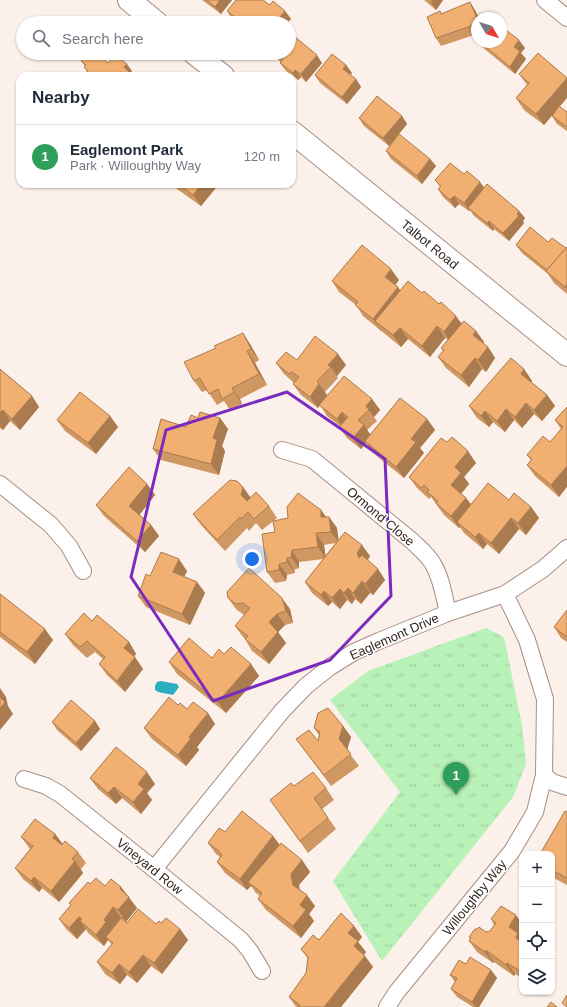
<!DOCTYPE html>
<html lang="en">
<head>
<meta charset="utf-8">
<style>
	body { margin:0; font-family:Arial,sans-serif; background:#f6f6f7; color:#1f2937 }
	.controls { position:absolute; right:12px; bottom:12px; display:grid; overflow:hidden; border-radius:8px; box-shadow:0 1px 3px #0004 }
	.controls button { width:36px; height:36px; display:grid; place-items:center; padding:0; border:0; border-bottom:1px solid #e0e1e3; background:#fff; color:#1f2937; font:20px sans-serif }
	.compass { position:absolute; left:471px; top:12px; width:36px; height:36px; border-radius:50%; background:#fff; box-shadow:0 1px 3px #0004; rotate:129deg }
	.you { position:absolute; left:252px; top:559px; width:14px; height:14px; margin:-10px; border:3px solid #fff; border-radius:50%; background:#1a73e8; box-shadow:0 0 0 6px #1a73e833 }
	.badge { display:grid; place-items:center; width:26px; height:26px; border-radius:50%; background:#0b8043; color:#fff; font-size:13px; font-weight:700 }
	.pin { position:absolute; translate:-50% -33px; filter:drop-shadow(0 1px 2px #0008) }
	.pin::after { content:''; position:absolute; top:21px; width:14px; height:12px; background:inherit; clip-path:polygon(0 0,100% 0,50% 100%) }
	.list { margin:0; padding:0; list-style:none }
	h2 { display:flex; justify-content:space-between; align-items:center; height:52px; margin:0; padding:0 16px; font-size:17px }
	h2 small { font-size:13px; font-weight:400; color:#747a83 }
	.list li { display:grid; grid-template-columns:26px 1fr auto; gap:12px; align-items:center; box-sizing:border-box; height:64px; padding:0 16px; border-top:1px solid #e0e1e3 }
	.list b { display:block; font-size:15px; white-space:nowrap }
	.list p { margin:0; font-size:13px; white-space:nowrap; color:#747a83 }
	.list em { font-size:13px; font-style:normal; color:#747a83 }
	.icon { flex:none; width:22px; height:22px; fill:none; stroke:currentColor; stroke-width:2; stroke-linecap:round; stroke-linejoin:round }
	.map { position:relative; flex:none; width:567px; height:1007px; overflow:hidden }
	.search { position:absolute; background:#fff; box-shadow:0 1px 3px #0004; left:16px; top:16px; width:280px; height:44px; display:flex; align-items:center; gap:10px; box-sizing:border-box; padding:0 14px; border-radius:22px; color:#747a83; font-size:15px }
	.panel { position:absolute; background:#fff; box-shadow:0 1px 3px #0004; left:16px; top:72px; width:280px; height:116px; border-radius:12px }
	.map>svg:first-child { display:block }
	.park { fill:url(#park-tufts) }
	.water { fill:#2bafc0 }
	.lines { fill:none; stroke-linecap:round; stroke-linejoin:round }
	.minor-casing { stroke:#a98e80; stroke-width:18 }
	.secondary-casing { stroke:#a98e80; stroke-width:24 }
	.minor { stroke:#fff; stroke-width:16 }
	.secondary { stroke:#fff; stroke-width:22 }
	.wall { fill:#cf9761; fill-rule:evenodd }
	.shaded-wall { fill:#a97b4f }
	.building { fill:#f1b071; stroke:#a97b4f }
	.marked { fill:none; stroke:#7b2cbf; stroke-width:3; stroke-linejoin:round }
	.labels { text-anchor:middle; stroke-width:3; stroke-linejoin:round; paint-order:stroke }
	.street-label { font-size:13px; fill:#30251f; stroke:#fff }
</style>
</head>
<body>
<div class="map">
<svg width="567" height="1007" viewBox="0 0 567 1007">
	<defs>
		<pattern id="park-tufts" width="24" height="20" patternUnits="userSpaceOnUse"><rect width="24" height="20" fill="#b8f2b9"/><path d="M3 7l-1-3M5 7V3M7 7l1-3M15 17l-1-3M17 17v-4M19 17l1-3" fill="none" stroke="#9ecf9f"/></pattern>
	</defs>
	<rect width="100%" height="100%" fill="#fcf0ea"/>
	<!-- park -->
	<polygon class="park" points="486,628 504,637 522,725 526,764 513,797 382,961 333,881 400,792 330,700 368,671"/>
	<!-- water -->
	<polygon class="water" points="161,681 177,684 179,687 173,695 158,692 155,690 155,686 157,682"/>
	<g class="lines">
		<defs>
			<g id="minor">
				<polyline points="545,0 567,18"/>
				<path d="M282,450L312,459L412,541C419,548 428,555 433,564C442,579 444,597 448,613"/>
				<polyline points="0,484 51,525 69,546 83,571"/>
				<polyline points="544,775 552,782 567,787"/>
				<polyline points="24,779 46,786 60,794 154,869 241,940 250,951 262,971"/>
				<polyline points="154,869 282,711 306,686 330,667 354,652 379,641 448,613 505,594 543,569 567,548"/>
				<polyline points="387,1007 396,993 512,851 535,812 544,775 545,699 527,640 505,594"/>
			</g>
			<g id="secondary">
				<polyline points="129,0 157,23"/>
				<polyline points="194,53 223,76"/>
				<polyline points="292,132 567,355"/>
			</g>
		</defs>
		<!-- minor casing -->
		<use href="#minor" class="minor-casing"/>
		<!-- secondary casing -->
		<use href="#secondary" class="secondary-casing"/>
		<!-- minor -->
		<use href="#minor" class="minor"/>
		<!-- secondary -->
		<use href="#secondary" class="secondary"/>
	</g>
	<!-- wall -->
	<g class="wall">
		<polygon points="202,0 232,0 221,14"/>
		<polygon points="424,0 443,0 436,10"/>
		<polygon points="270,5 285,11 291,19 287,23 238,23 232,19 227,11"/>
		<polygon points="475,10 477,18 477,34 441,46 436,38 440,11 442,14"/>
		<polygon points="478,42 501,42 525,48 521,53 526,59 515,74 481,46"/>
		<polygon points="272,53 289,53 322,63 306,82 301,77 298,80 286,71 280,63 281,62 274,57"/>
		<polygon points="81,61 108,63 132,71 130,73 87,72 84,67 85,66"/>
		<polygon points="346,65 352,73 350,75 356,79 361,87 347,104 320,83 315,75"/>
		<polygon points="519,74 567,112 567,131 557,124 552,116 552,115 544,125 524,110 516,98 527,85"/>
		<polygon points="402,116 407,124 389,146 364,126 359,118"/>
		<polygon points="386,151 430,159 436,166 422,184 391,159"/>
		<polygon points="464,174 519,211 525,218 523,221 524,223 509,241 494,229 493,231 474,216 470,210 469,211 459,204 455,208 443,197 438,189 440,187 435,180"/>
		<polygon points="170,184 219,184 201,206"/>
		<polygon points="548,242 566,248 567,247 567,294 554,283 548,274 522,253 516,245"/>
		<polygon points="399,280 395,285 400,291 422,293 462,323 476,331 484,342 483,344 488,347 495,358 486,372 482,369 469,387 446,368 438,357 443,351 441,348 448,340 445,338 430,357 408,339 401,347 363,316 356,305 339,292 332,281"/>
		<polygon points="250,344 259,360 255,363 267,385 240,399 242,404 230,410 224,401 217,405 207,390 202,392 194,381"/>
		<polygon points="297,360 346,365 337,376 338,378 325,392 327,395 324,400 372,399 380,410 374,417 377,421 367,430 370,435 427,419 435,430 420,448 424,453 404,478 373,453 366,443 361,449 347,438 339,427 340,426 327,416 320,405 318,408 301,395 293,384 294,383 284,374 276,363"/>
		<polygon points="0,369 32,396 39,407 20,430 10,421 3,430 0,428"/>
		<polygon points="524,369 532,381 531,382 547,395 555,406 542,421 534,414 522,428 514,420 505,432 493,422 489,427 477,418 469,406"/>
		<polygon points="567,407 559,497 535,476 527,465 531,460 527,455 550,442 561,429 555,420"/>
		<polygon points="110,416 118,427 96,454 65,431 57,420"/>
		<polygon points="198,418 220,418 228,429 222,446 225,451 219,475 161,460 153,449 186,427"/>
		<polygon points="447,442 476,463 464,477 469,484 461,494 466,498 471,504 509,500 531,507 539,518 526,535 519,529 499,554 487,544 483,549 464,533 460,527 459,528 444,515 431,497 429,499 417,488 409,477"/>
		<polygon points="147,484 155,495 139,515 151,525 159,536 145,552 104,516 96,505"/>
		<polygon points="251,497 269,506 277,518 262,530 256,523 249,531 247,528 225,551 201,525 193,514"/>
		<path d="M321,510L326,517H329L337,528L338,540L370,556L368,560L378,569L385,580L373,595L370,593L361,604L355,599L352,604L347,600L340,609L332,602L328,606L312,593L305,582L323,559L299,562V568L294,570L295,573L287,575L286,581L275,583L267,572L275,532ZM336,543L325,556L324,545Z"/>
		<polygon points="187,571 184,577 197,582 205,593 190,625 146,607 138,596 150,576"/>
		<polygon points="0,594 53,640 35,664 0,637"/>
		<polygon points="228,598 290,609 293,623 285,625 278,632 286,643 269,664 252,651 245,639 243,637 235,626 244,615 236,609"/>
		<polygon points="567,610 567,642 561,638 554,627"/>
		<polygon points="92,621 129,642 136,654 134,656 143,669 125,692 107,675 99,664 103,659 95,652 87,658 73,645 65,634"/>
		<polygon points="224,654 251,664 259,676 226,713 177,674 169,662 212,658"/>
		<polygon points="178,705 215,724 197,747 199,750 186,766 152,739 144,728"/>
		<polygon points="95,721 100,729 81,751 57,730 52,722"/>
		<polygon points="343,726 351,737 347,750 359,766 331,786 296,739 318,741 319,735 314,728"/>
		<polygon points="90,778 155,784 147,793 152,800 141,814 122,798 116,804 98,789"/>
		<polygon points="294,786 326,788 334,800 322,809 336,829 308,853 278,811"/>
		<polygon points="567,812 567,885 552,877 552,854"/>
		<polygon points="225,832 273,836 280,845 302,860 310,872 299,885 299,890 315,906 309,914 314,921 301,938 266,910 258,899 260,896 256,893 251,886 247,890 225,873 217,862 220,857 216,854 208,843"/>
		<polygon points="55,834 63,844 78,852 86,863 81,869 83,873 59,902 42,888 39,892 23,879 15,868 30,849 21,837"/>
		<polygon points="90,884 121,887 137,908 126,922 127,923 156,924 161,923 180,929 188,940 162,974 151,966 137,983 127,975 120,984 105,974 97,962 112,945 108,940 104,946 88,933 86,929 77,939 67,930 59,919 71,905 69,903"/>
		<polygon points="491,919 519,934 522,938 522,978 515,974 514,976 494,962 493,963 477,952 469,941 470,939 469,937 490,931 494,925"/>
		<polygon points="354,926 362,937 358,942 366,952 364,955 373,967 341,1007 296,1007 289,997 306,973 308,959 301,949 319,940"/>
		<polygon points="466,964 491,970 497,978 479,1007 473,1007 457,997 451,989 455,982 450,975"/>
	</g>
	<!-- shaded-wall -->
	<g class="shaded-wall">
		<polygon points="220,0 232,0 221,14 215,7"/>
		<polygon points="432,0 443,0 436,10 431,2"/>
		<polygon points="470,2 475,10 479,18 477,18"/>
		<polygon points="285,11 291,19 287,23 275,23"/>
		<polygon points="265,19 267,23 262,23"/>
		<polygon points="519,40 525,48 521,53 526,59 515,74 510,67 514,47"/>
		<polygon points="317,55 322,63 306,82 301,74"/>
		<polygon points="127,64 132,71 130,73 132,76 126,76 124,67"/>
		<polygon points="346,65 352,73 348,77 343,69"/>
		<polygon points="295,70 301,77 298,80 293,73"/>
		<polygon points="567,78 567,98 544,125 536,114"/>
		<polygon points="356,79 361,87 347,104 342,97"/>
		<polygon points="402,116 407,124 389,146 383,138"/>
		<polygon points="430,159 436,166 422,184 417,176"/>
		<polygon points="480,182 486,190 468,208 470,210 469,211 464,203"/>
		<polygon points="202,184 219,184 201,206 193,195"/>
		<polygon points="454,196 459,204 455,208 450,200"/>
		<polygon points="519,211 525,218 523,221 524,223 509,241 503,233"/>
		<polygon points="489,221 494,229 493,231 487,223"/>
		<polygon points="391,269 399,280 393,288 385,277"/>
		<polygon points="567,284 567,290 565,287"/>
		<polygon points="398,287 406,299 375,321 381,330 381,331 373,319"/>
		<polygon points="456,316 464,327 452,344 444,332"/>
		<polygon points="437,326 445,338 430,357 422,346"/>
		<polygon points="400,328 408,339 401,347 393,335"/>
		<polygon points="476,331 484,342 481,347 473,335"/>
		<polygon points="243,333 250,344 259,360 251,349"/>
		<polygon points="488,347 495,358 486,372 478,360"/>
		<polygon points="247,351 255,363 267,385 259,374"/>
		<polygon points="338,354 346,365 337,376 331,367 328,365"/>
		<polygon points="475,358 482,369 469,387 461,375"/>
		<polygon points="524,369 532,381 529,385 521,374"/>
		<polygon points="319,384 327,395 318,408 310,397"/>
		<polygon points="232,388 240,399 242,404 234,392"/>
		<polygon points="547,395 555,406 542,421 534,410"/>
		<polygon points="32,396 39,407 20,430 12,419"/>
		<polygon points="372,399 380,410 374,417 366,406"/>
		<polygon points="526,403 534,414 522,428 515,417"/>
		<polygon points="506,409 514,420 505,432 497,421"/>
		<polygon points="3,410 10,421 3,430 0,426 0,413"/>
		<polygon points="485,411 493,422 489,427 481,416"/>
		<polygon points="342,412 350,424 345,430 337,419"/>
		<polygon points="110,416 118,427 96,454 88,443"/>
		<polygon points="220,418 228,429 222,446 225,451 219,475 211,464 213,438"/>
		<polygon points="427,419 435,430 420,448 424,453 404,478 396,467 411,439"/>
		<polygon points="364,425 372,437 365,441 366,443 361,449 353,438"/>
		<polygon points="468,451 476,463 464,477 469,484 459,496 451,485 455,467"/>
		<polygon points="567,466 567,487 559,497 551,485"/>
		<polygon points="147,484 155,495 137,518 129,506"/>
		<polygon points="243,487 251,498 249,506 241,495"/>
		<polygon points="466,498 474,509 457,522 460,527 459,528 451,516"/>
		<polygon points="531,507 539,518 526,535 518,523"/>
		<polygon points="321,510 329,521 321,517"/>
		<polygon points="329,517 337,528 339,543 331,532"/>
		<polygon points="511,518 519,529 499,554 491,543"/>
		<polygon points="151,525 159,536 145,552 137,541"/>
		<polygon points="316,533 324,545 326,559 318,547"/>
		<polygon points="479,533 487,544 483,549 475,537"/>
		<polygon points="362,545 370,556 365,565 359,558 357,553"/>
		<polygon points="292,550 299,562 299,568 291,557"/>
		<polygon points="287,558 294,570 295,573 287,562"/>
		<polygon points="179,559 187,571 181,584 173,572"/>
		<polygon points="279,564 287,575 286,581 279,570"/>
		<polygon points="378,569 385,580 373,595 365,584"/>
		<polygon points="362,581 370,593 361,604 353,593"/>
		<polygon points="197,582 205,593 190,625 182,614"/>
		<polygon points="348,588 355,599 352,604 344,593"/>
		<polygon points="340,589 347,600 340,609 332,598"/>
		<polygon points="324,591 332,602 328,606 321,595"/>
		<polygon points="282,598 290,609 293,623 286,611"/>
		<polygon points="277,614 285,625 278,632 286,643 269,664 261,652 269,622"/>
		<polygon points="45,629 53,640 35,664 27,652"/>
		<polygon points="129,642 136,654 132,659 124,648"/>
		<polygon points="135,657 143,669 125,692 117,681"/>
		<polygon points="251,664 259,676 226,713 218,702"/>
		<polygon points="0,688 6,697 8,706 13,714 0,730"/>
		<polygon points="208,713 215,724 197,747 199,750 186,766 178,755 189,737"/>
		<polygon points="95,721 100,729 81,751 76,743"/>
		<polygon points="343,726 351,737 347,750 339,739"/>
		<polygon points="147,772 155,784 147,793 152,800 141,814 133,802 138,784"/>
		<polygon points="114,787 122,798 116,804 108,793"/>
		<polygon points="55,834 63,845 61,849 53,838"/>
		<polygon points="273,836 281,847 248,882 251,886 247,890 240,879"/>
		<polygon points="302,860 310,872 299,885 301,897 293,885 291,874"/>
		<polygon points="75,861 83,873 59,902 51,891"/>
		<polygon points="34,877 42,888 39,892 31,881"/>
		<polygon points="121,887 137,908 126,922 118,910 120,889"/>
		<polygon points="307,895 315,906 309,914 314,921 301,938 293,926 300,905"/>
		<polygon points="113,907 121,918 106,937 108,940 104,946 96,935 104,920"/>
		<polygon points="516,915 522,924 522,929 519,934 522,938 522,947 509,927"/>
		<polygon points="79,917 86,926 80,921 86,929 77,939 69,928"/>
		<polygon points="354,926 362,937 358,942 366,952 362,957 354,946 348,933"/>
		<polygon points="180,929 188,940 162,974 154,963"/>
		<polygon points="486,950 494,962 493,963 485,952"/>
		<polygon points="143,955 151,966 137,983 129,972"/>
		<polygon points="365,956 373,967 341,1007 324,1007"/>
		<polygon points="507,963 515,974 514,976 506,965"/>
		<polygon points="119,964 127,975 120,984 112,973"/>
		<polygon points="552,966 554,970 552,973"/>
		<polygon points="491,970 497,978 479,1007 476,1007 472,1002"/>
	</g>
	<!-- building -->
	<g class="building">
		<polygon points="207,0 220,0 215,7"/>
		<polygon points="236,0 263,0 270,5 273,1 285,11 275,23 269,23 265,19 262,23 243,23 227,11"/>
		<polygon points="470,2 477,18 477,24 436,38 427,17 440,11 441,14"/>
		<polygon points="506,30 519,40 514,47 520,51 510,67 480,42 501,42 501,33 502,34"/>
		<polygon points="289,32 317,55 301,74 295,70 293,73 280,63 283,59 274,53 289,53"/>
		<polygon points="88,53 96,53 108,63 115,55 127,64 124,67 129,72 126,76 84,76 88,71 84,67 86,65 81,61"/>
		<polygon points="538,53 567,78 536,114 516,98 529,83 519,74"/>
		<polygon points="332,54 346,65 343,69 356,79 342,97 315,75"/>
		<polygon points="139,73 142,76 136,76"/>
		<polygon points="377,96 402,116 383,138 359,118"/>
		<polygon points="559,106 567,112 567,127 552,116"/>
		<polygon points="399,134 430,159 417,176 386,151"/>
		<polygon points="450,163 464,174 467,171 480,182 464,203 454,196 450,200 438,189 441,186 435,180"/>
		<polygon points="178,184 202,184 193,195"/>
		<polygon points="487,184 519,211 517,214 519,216 503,233 489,221 487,223 468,208"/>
		<polygon points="530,227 548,242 552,238 566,248 547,270 516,245"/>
		<polygon points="362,245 391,269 385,277 398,287 373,319 355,305 358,302 332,281"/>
		<polygon points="567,247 567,284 565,287 546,271"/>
		<polygon points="408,281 422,293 424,291 439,304 441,302 456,316 444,332 437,326 422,346 400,328 393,335 375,321"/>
		<polygon points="464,321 476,331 473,335 488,347 478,360 475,358 461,375 438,357 444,350 441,348"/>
		<polygon points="243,333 251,349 247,351 259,374 232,388 234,392 222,399 218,389 209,394 200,378 194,381 184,362 216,348 214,346"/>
		<polygon points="315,336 338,354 328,365 331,367 317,381 319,384 310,397 293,384 299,377 292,372 289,374 276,363 286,352 297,360"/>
		<polygon points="511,358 524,369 521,374 547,395 534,410 526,403 515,417 506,409 497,421 485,411 481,416 469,406"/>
		<polygon points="0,369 32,396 12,419 3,410 0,413"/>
		<polygon points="344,376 372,399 366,406 369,410 358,420 364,425 353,438 339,427 348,417 342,412 337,419 319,405"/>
		<polygon points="80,392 110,416 88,443 57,420"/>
		<polygon points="400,398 427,419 411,439 416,442 396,467 365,441"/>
		<polygon points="567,407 567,466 551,485 527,465 532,459 527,455 543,436 550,442 563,427 555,420"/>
		<polygon points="200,412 220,418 213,438 217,440 211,464 153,449 161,419 186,427 191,415 198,418"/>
		<polygon points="452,437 468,451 455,467 461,473 451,485 466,498 451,516 436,503 438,501 427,492 429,490 424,485 421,488 409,477 441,438 447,442"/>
		<polygon points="129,467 147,484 129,506 151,525 137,541 96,505"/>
		<polygon points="230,480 237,481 243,487 241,495 247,501 256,492 269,506 254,519 248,512 241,519 240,517 217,540 193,514"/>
		<polygon points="488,483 509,500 514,493 531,507 518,523 511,518 491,543 479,533 475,537 457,522"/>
		<polygon points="298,493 321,510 321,517 329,517 331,532 316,533 318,547 292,550 291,557 287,558 287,562 279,564 279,570 267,572 262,534 275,532 273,521 288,518 287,507"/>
		<polygon points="345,532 362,545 357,553 359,558 362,555 378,569 365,584 362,581 353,593 348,588 344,593 340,589 332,598 324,591 321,595 305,582"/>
		<polygon points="161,552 179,559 173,572 197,582 182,614 138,596 146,574 150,576"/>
		<polygon points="249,568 282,598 286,611 277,614 269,622 278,632 261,652 245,639 248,636 235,626 250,608 243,603 236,604 228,598 227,592"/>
		<polygon points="0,594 45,629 27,652 0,632"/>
		<polygon points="567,610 567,637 554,627"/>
		<polygon points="84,613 92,621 97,615 129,642 124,648 135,657 117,681 99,664 105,657 87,641 80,647 65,634"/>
		<polygon points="189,638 212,658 219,649 224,654 231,647 251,664 218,702 169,662"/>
		<polygon points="0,697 5,702 0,709"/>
		<polygon points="169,697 178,705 180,703 187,709 193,702 208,713 189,737 191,738 178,755 144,728"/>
		<polygon points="71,700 95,721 76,743 52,722"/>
		<polygon points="328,708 343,726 339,739 351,754 324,775 296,739 309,730 318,741 320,732 314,728 318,713"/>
		<polygon points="116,747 147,772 138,784 144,789 133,802 114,787 108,793 90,778"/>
		<polygon points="313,772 326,788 314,798 328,818 300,841 270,800 291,783 294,786"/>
		<polygon points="242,811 273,836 240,879 217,862 222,855 219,851 208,843 219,828 225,832"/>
		<polygon points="565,811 567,812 567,878 552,870 552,854 540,854"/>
		<polygon points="35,819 55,834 53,838 62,845 65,841 78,852 72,859 75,861 51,891 34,877 31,881 15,868 33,846 21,837"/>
		<polygon points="281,843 302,860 291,874 293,885 307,895 300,905 306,910 293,926 258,899 262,893 248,882"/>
		<polygon points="96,878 105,886 111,879 121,887 120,889 129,897 118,910 113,907 104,920 106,922 96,935 80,921 82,919 79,917 69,928 59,919 71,905 69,903 88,882 90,884"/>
		<polygon points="501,906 516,915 509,927 518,933 516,938 522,942 522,972 507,963 506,965 486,950 485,952 469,941 471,938 469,937 475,929 477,929 479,927 486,932 490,931 496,923 491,919"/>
		<polygon points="138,909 156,924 159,921 161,923 166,918 180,929 154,963 143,955 129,972 119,964 112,973 97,962 113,943 106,937 121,918 127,923"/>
		<polygon points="341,913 354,926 348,933 358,941 354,946 365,956 324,1007 299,1007 300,1005 289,997 306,973 308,957 301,949 313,935 319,940"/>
		<polygon points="470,957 491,970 472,1002 451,989 457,978 450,975 459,960 466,964"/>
		<polygon points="567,995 567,1007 562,1003"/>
		<polygon points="551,1002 557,1007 547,1007"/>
	</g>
	<!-- marked area -->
	<path class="marked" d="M287,392L385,459L391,596L330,660L213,701L131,577L166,430Z"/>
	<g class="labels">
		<!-- street labels -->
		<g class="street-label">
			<text transform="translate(430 244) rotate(39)" y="5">Talbot Road</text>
			<text transform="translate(381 516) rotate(40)" y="5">Ormond Close</text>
			<text transform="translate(394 636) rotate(-24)" y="5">Eaglemont Drive</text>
			<text transform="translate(150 866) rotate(39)" y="5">Vineyard Row</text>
			<text transform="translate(474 897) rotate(-51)" y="5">Willoughby Way</text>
		</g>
	</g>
</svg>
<div class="controls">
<button>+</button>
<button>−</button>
<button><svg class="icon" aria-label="locate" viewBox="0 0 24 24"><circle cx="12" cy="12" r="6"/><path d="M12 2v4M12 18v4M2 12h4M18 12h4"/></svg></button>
<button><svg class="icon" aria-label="layers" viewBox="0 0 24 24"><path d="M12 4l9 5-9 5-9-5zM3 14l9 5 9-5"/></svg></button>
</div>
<svg class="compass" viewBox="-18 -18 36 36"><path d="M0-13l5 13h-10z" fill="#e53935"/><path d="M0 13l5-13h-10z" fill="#747a83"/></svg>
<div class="you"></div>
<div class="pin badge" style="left:456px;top:795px;background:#2e9e5b">1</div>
<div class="search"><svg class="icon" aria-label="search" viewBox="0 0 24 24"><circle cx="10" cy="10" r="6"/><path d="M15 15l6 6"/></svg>Search here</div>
<section class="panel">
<h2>Nearby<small></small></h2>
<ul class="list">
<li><span class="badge" style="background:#2e9e5b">1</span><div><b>Eaglemont Park</b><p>Park · Willoughby Way</p></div><em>120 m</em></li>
</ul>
</section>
</div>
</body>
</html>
